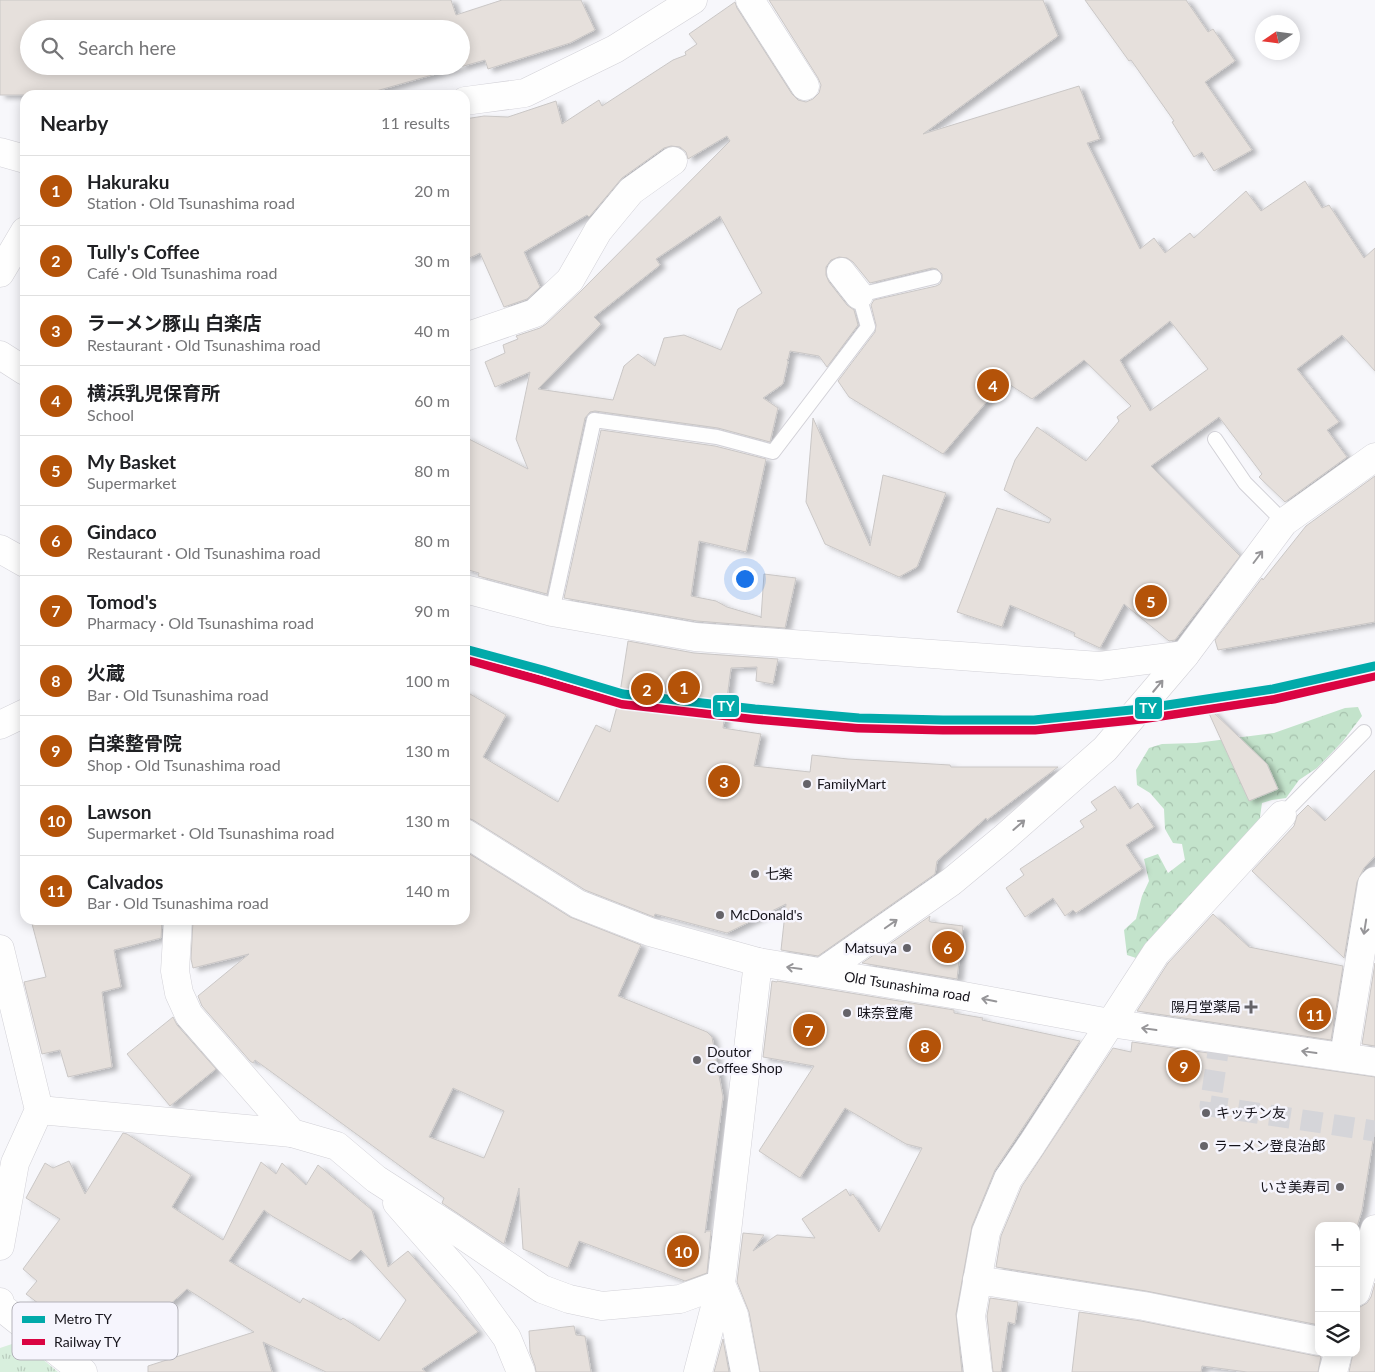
<!DOCTYPE html>
<html lang="en">
<head>
<meta charset="utf-8">
<style>
	body { margin:0; font-family:Lato,"Noto Sans JP",sans-serif; background:#f2f2f2; color:#202124 }
	.controls { position:absolute; right:15px; bottom:15px; display:grid; overflow:hidden; border-radius:10px; box-shadow:0 2px 12px #0003 }
	.controls button { width:45px; height:45px; display:grid; place-items:center; padding:0; border:0; border-bottom:1px solid #e0e0e0; background:#fff; color:#202124; font:25px sans-serif }
	.compass { position:absolute; left:1255px; top:15px; width:45px; height:45px; border-radius:50%; background:#fff; box-shadow:0 2px 12px #0003; rotate:257deg }
	.you { position:absolute; left:744px; top:578px; width:18px; height:18px; margin:-12px; border:4px solid #fff; border-radius:50%; background:#1a73e8; box-shadow:0 0 0 8px #1a73e833 }
	.badge { display:grid; place-items:center; width:32px; height:32px; border-radius:50%; background:#b45309; color:#fff; font-size:16px; font-weight:700 }
	.pin { position:absolute; translate:-50% -50%; border:2px solid #fff; box-shadow:0 1px 5px #0006 }
	.list { margin:0; padding:0; list-style:none }
	h2 { display:flex; justify-content:space-between; align-items:center; height:65px; margin:0; padding:0 20px; font-size:21px }
	h2 small { font-size:16px; font-weight:400; color:#757577 }
	.list li { display:grid; grid-template-columns:32px 1fr auto; gap:15px; align-items:center; box-sizing:border-box; height:70px; padding:0 20px; border-top:1px solid #e0e0e0 }
	.list b { display:block; font-size:19px; white-space:nowrap }
	.list p { margin:0; font-size:16px; white-space:nowrap; color:#757577 }
	.list em { font-size:16px; font-style:normal; color:#757577 }
	.icon { flex:none; width:28px; height:28px; fill:none; stroke:currentColor; stroke-width:2; stroke-linecap:round; stroke-linejoin:round }
	.map { position:relative; flex:none; width:1375px; height:1372px; overflow:hidden }
	.search { position:absolute; background:#fff; box-shadow:0 2px 12px #0003; left:20px; top:20px; width:450px; height:55px; display:flex; align-items:center; gap:12px; box-sizing:border-box; padding:0 18px; border-radius:28px; color:#757577; font-size:19px }
	.panel { position:absolute; background:#fff; box-shadow:0 2px 12px #0003; left:20px; top:90px; width:450px; height:835px; border-radius:15px }
	.map>svg:first-child { display:block }
	.grass { fill:url(#grass-tufts) }
	.forest { fill:url(#forest-crowns) }
	.building { fill:#e6e0dc; stroke:#cac7c6; fill-rule:evenodd; filter:url(#shadow) }
	.lines { fill:none; stroke-linecap:round; stroke-linejoin:round }
	.pedestrian-tunnel { stroke:#d5d5d9; stroke-width:21; stroke-dasharray:21 11; stroke-linecap:butt }
	.service-casing { stroke:#d2d1d7; stroke-width:16 }
	.minor-casing { stroke:#d2d1d7; stroke-width:29 }
	.service { stroke:#fefefe; stroke-width:14 }
	.minor { stroke:#fefefe; stroke-width:28 }
	.rail-1-casing { stroke:#f6f5fd; stroke-width:12 }
	.rail-1 { stroke:#da0442; stroke-width:9 }
	.metro-1-casing { stroke:#f6f5fd; stroke-width:12 }
	.metro-1 { stroke:#01aaaa; stroke-width:9 }
	.oneway { stroke:#969598 }
	.poi-dot { fill:#656369; stroke:#f6f5fd; stroke-width:2 }
	.labels { text-anchor:middle; stroke-width:5; stroke-linejoin:round; paint-order:stroke }
	.poi-label { font-size:14px; fill:#16141b; stroke:#f6f5fd; text-anchor:start }
	.street-label { font-size:14px; fill:#16141b; stroke:#f6f5fd }
	.key { fill:#f6f5fd; stroke:#b3b2b9; stroke-width:1 }
	.key-label { font-size:14px; fill:#16141b }
	.line-badge { stroke:#f6f5fd; stroke-width:2 }
	.badge-label { font-size:14px; text-anchor:middle; font-weight:bold; fill:#fff }
</style>
</head>
<body>
<div class="map">
<svg width="1375" height="1372" viewBox="0 0 1375 1372">
	<defs>
		<pattern id="grass-tufts" width="24" height="20" patternUnits="userSpaceOnUse" patternTransform="scale(1.25)"><rect width="24" height="20" fill="#d8efdd"/><path d="M3 7l-1-3M5 7V3M7 7l1-3M15 17l-1-3M17 17v-4M19 17l1-3" fill="none" stroke="#b9ccbd"/></pattern>
		<pattern id="forest-crowns" width="20" height="18" patternUnits="userSpaceOnUse" patternTransform="scale(1.25)"><rect width="20" height="18" fill="#c3e3cb"/><path d="M2 6a3 3 0 1 1 6 0M12 15a3 3 0 1 1 6 0" fill="none" stroke="#a7c2ae"/></pattern>
		<filter id="shadow"><feDropShadow dx="5.5" dy="3" stdDeviation="2.5" flood-color="#0004"/></filter>
	</defs>
	<rect width="100%" height="100%" fill="#f7f7fb"/>
	<!-- grass -->
	<polygon class="grass" points="21,1341 58,1372 0,1372 0,1348"/>
	<!-- forest -->
	<polygon class="forest" points="1358,707 1362,716 1343,741 1317,768 1299,780 1286,798 1272,800 1262,803 1260,817 1262,828 1139,959 1127,955 1124,930 1136,919 1142,896 1149,881 1144,859 1158,854 1168,873 1185,860 1182,844 1173,843 1165,829 1164,809 1150,793 1137,785 1136,770 1149,748 1162,744 1196,743 1274,733 1345,708"/>
	<!-- building -->
	<g class="building">
		<path d="M0,0H451L456,15L502,0H581L595,30L570,43L488,69L485,60L362,95H0ZM29,29H461V66H29Z"/>
		<path d="M769,0H1043L1058,36L923,134L1079,86L1100,139L1087,143L1140,249L1154,238L1165,253L1190,233L1194,238L1246,191L1261,211L1305,181L1322,208L1329,205L1364,258L1375,248V371L1342,335L1297,369L1339,422L1327,430L1347,457L1285,502L1259,477L1262,474L1219,417L1151,466L1240,556L1175,640L1169,641L1124,604L1100,648L1074,636L1075,633L1010,605L1002,627L957,612L997,508L1049,523L1051,519L1004,490L1015,460L1037,427L1086,461L1119,421L1117,417L1131,406L1084,360L1032,399L1004,381L943,454L849,397L838,381L875,332L876,325L871,305L874,300L936,286L940,284L942,280V274L937,269L932,268L870,283L853,262L847,258L839,257L831,260L826,267V275L829,282L847,305L854,310L858,325L827,367L819,356L790,351L788,360L787,359L788,362L783,384L763,398L778,408L770,442L718,428L595,411L590,412L585,418L547,594L478,576L479,573L465,569V437L528,469L516,439L530,372L495,387L485,362L505,353L503,345L518,339L516,336L540,328L546,324L581,291L730,141L727,136L688,159L686,152L680,147L671,146L664,148L622,178L590,216L589,217L587,215L524,252L540,287L527,299L504,307L480,253L465,260V119L484,116L508,117L556,101L562,124L599,100L602,106L673,60L686,55L685,52L697,44L689,34L735,2L737,8L792,94L798,100L806,102L813,99L819,93L821,85L818,78ZM720,216L762,293L738,309L721,350L684,335L664,338L655,366L638,354L624,366L613,400L538,389L601,324L594,317L660,265L656,259ZM1170,321L1208,369L1150,411L1120,360Z"/>
		<polygon points="1085,0 1186,0 1208,32 1213,29 1235,61 1205,82 1252,150 1214,171 1202,152 1194,157 1172,122 1174,121 1131,60 1129,61"/>
		<polygon points="813,418 870,546 883,475 946,493 917,567 899,577 825,544 806,502"/>
		<polygon points="601,430 715,446 766,459 746,552 699,541 691,596 716,601 727,607 761,617 761,618 764,574 796,578 785,628 697,621 564,598"/>
		<polygon points="1375,476 1375,622 1218,650 1215,640 1262,578 1263,580 1306,526"/>
		<polygon points="628,641 694,653 778,659 773,684 756,681 757,667 731,668 723,728 761,734 754,766 810,772 812,755 848,759 950,765 951,767 1058,767 987,820 986,818 937,861 935,874 818,956 781,950 786,904 727,933 655,914 654,917 585,890 473,820 465,817 465,691 506,715 483,757 558,802 596,725 610,732 619,699"/>
		<polygon points="1209,708 1267,764 1278,789 1249,801 1207,709"/>
		<polygon points="1375,770 1375,856 1364,868 1357,882 1344,958 1252,871 1294,826 1297,816 1308,805 1325,821"/>
		<polygon points="1115,786 1130,809 1138,803 1154,827 1126,845 1142,869 1076,913 1073,910 1065,916 1053,898 1025,917 1006,888 1024,875 1020,869 1084,827 1080,821 1097,810 1091,802"/>
		<path d="M465,851L570,917L641,945L618,996L707,1032L712,1037L723,1097L705,1233L706,1231H711L707,1273L685,1281L579,1241L568,1268L523,1249L519,1188L504,1244L442,1203L444,1198L255,1060L253,1063L250,1061L202,1006L198,996L249,954L193,968L191,959L193,920H465ZM453,1088L504,1111L484,1158L429,1137Z"/>
		<polygon points="1213,914 1249,947 1343,966 1331,1040 1137,1011 1168,963"/>
		<polygon points="930,916 929,921 931,922 963,926 957,979 862,963"/>
		<polygon points="31,920 162,920 161,938 114,950 121,987 102,992 112,1067 68,1077 60,1050 42,1054 24,982 46,977"/>
		<polygon points="1375,963 1375,1046 1362,1044"/>
		<polygon points="772,981 777,982 777,981 954,1010 954,1013 983,1018 982,1020 1080,1041 995,1170 972,1226 956,1314 962,1372 760,1372 749,1312 737,1282 743,1233 764,1235 753,1251 777,1235 815,1238 802,1219 846,1189 850,1196 853,1194 879,1232 922,1148 906,1144 845,1108 800,1178 759,1151 814,1066 763,1057"/>
		<polygon points="173,1017 177,1025 216,1069 170,1106 127,1054"/>
		<polygon points="1132,1042 1375,1077 1375,1128 1362,1210 1356,1230 1356,1226 1319,1226 1319,1325 1146,1291 996,1267 1001,1236 1022,1186 1113,1048 1131,1052"/>
		<path d="M123,1133L127,1134L191,1175L172,1207L223,1240L261,1162L276,1174L282,1163L306,1185L318,1165L372,1210L388,1267L408,1251L478,1332L422,1369L426,1372H326L263,1342L272,1372H148V1366L254,1332L187,1289L125,1345H114L93,1321L80,1335L26,1294L37,1281L23,1269L60,1219L26,1198L45,1163L53,1168L69,1161L85,1194ZM264,1210L272,1216L350,1261L361,1250L406,1300L379,1341L343,1318L341,1320L303,1298L300,1303L229,1261Z"/>
		<polygon points="1375,1283 1375,1372 1349,1372 1353,1353 1356,1353 1356,1307 1360,1307 1367,1303 1371,1297"/>
		<polygon points="990,1298 1018,1302 1015,1324 1008,1322 1001,1372 993,1372 987,1316"/>
		<polygon points="1079,1312 1141,1321 1316,1356 1321,1356 1318,1372 1247,1372 1202,1366 1201,1372 1072,1372"/>
		<polygon points="574,1326 576,1335 585,1336 591,1372 536,1372 535,1366 530,1352 529,1331"/>
		<polygon points="723,1339 729,1372 714,1372"/>
	</g>
	<g class="lines">
		<!-- pedestrian-tunnel -->
		<polyline class="pedestrian-tunnel" points="1220,1039 1210,1106 1375,1131"/>
		<defs>
			<g id="service">
				<polyline points="1215,439 1245,483 1284,522"/>
				<polyline points="552,612 594,420 717,437 773,452 868,327 859,295 934,277"/>
				<polyline points="1282,815 1364,732"/>
			</g>
			<g id="minor">
				<polyline points="750,0 805,86"/>
				<polyline points="465,101 525,93 615,49 693,0"/>
				<polyline points="0,152 25,159"/>
				<polyline points="841,272 859,295"/>
				<polyline points="0,273 25,231"/>
				<polyline points="465,337 535,313 570,280 598,231 631,191 673,161"/>
				<polyline points="0,355 25,371"/>
				<polyline points="0,549 25,563"/>
				<polyline points="465,589 552,612 695,637 1100,666 1185,655"/>
				<polyline points="0,725 25,713"/>
				<path id="s1" d="M465,833L578,904L650,932L758,962L964,996L1110,1023L1375,1062"/>
				<polyline points="178,920 175,971 179,993 189,1015 292,1133 337,1146 376,1179 452,1228 542,1289 569,1299 602,1306 680,1299 721,1284 734,1315 745,1372"/>
				<polyline points="0,949 39,1110 15,1163 0,1246"/>
				<polyline points="822,972 951,882 1004,838 1105,749 1185,655 1284,522 1375,457"/>
				<polyline points="1344,1057 1372,884 1375,881"/>
				<polyline points="39,1110 292,1133"/>
				<polyline points="397,1203 468,1284 507,1338 521,1372"/>
				<polyline points="977,1280 1144,1306 1319,1341"/>
				<polyline points="1356,1292 1375,1229"/>
				<polyline points="0,1302 1,1307 83,1372"/>
				<polyline points="698,1372 721,1284 758,962"/>
				<polyline points="978,1372 971,1316 986,1232 1008,1179 1032,1144 1156,953 1282,815"/>
				<polyline points="1333,1372 1338,1353"/>
			</g>
		</defs>
		<!-- service casing -->
		<use href="#service" class="service-casing"/>
		<!-- minor casing -->
		<use href="#minor" class="minor-casing"/>
		<!-- service -->
		<use href="#service" class="service"/>
		<!-- minor -->
		<use href="#minor" class="minor"/>
		<defs>
			<polyline id="rail-1" points="465,659 540,680 622,704 754,719 858,728 943,730 1035,730 1142,719 1274,699 1375,676"/>
		</defs>
		<!-- rail-1 casing -->
		<use href="#rail-1" class="rail-1-casing"/>
		<!-- rail-1 -->
		<use href="#rail-1" class="rail-1"/>
		<defs>
			<polyline id="metro-1" points="465,649 543,670 623,694 755,709 859,718 943,720 1034,720 1141,709 1273,689 1375,666"/>
		</defs>
		<!-- metro-1 casing -->
		<use href="#metro-1" class="metro-1-casing"/>
		<!-- metro-1 -->
		<use href="#metro-1" class="metro-1"/>
	</g>
	<!-- one-way arrows -->
	<defs><path id="oneway-shaft" d="M-6 0H5M1.5-3L5.5 0L1.5 3" fill="none" stroke-width="1.6" stroke-linecap="round" stroke-linejoin="round" transform="scale(1.25)"/></defs>
	<g class="oneway">
		<use href="#oneway-shaft" transform="translate(1258 557) rotate(-53)"/>
		<use href="#oneway-shaft" transform="translate(1158 686) rotate(-50)"/>
		<use href="#oneway-shaft" transform="translate(1019 825) rotate(-41)"/>
		<use href="#oneway-shaft" transform="translate(891 924) rotate(-35)"/>
		<use href="#oneway-shaft" transform="translate(1365 927) rotate(99)"/>
		<use href="#oneway-shaft" transform="translate(794 968) rotate(-172)"/>
		<use href="#oneway-shaft" transform="translate(989 1000) rotate(-169)"/>
		<use href="#oneway-shaft" transform="translate(1149 1029) rotate(-172)"/>
		<use href="#oneway-shaft" transform="translate(1309 1052) rotate(-172)"/>
	</g>
	<!-- markers -->
	<g class="poi-dot">
		<circle cx="807" cy="784" r="5"/>
		<circle cx="755" cy="874" r="5"/>
		<circle cx="720" cy="915" r="5"/>
		<circle cx="907" cy="948" r="5"/>
		<path d="M1248.5 999.5h5v5h5v5h-5v5h-5v-5h-5v-5h5z"/>
		<circle cx="847" cy="1013" r="5"/>
		<circle cx="697" cy="1060" r="5"/>
		<circle cx="1206" cy="1113" r="5"/>
		<circle cx="1204" cy="1146" r="5"/>
		<circle cx="1340" cy="1187" r="5"/>
	</g>
	<g class="labels">
		<!-- poi labels -->
		<g class="poi-label">
			<text x="817" y="789">FamilyMart</text>
			<text x="765" y="879">七楽</text>
			<text x="730" y="920">McDonald's</text>
			<text x="897" y="953" text-anchor="end">Matsuya</text>
			<text x="1241" y="1012" text-anchor="end">陽月堂薬局</text>
			<text x="857" y="1018">味奈登庵</text>
			<text x="707" y="1057">Doutor<tspan x="707" dy="16">Coffee Shop</tspan></text>
			<text x="1216" y="1118">キッチン友</text>
			<text x="1214" y="1151">ラーメン登良治郎</text>
			<text x="1330" y="1192" text-anchor="end">いさ美寿司</text>
		</g>
		<!-- street labels -->
		<g class="street-label">
			<text dy="5" stroke="none"><textPath href="#s1" startOffset="474">Old Tsunashima road</textPath></text>
		</g>
	</g>
	<!-- legend -->
	<rect x="12" y="1302" width="166" height="58" rx="8" class="key"/>
	<rect x="22" y="1316" width="23" height="7" fill="#01aaaa"/>
	<rect x="22" y="1339" width="23" height="6" fill="#da0442"/>
	<g class="key-label">
		<text x="54" y="1324">Metro TY</text>
		<text x="54" y="1347">Railway TY</text>
	</g>
	<g class="line-badge">
		<rect x="712" y="694" width="28" height="24" rx="5" fill="#01aaaa"/>
		<rect x="1134" y="696" width="29" height="24" rx="5" fill="#01aaaa"/>
	</g>
	<g class="badge-label">
		<text x="726" y="711">TY</text>
		<text x="1148" y="713">TY</text>
	</g>
</svg>
<div class="controls">
<button>+</button>
<button>−</button>
<button><svg class="icon" aria-label="layers" viewBox="0 0 24 24"><path d="M12 4l9 5-9 5-9-5zM3 14l9 5 9-5"/></svg></button>
</div>
<svg class="compass" viewBox="-18 -18 36 36"><path d="M0-13l5 13h-10z" fill="#e53935"/><path d="M0 13l5-13h-10z" fill="#757577"/></svg>
<div class="you"></div>
<div class="pin badge" style="left:684px;top:687px">1</div>
<div class="pin badge" style="left:647px;top:689px">2</div>
<div class="pin badge" style="left:724px;top:781px">3</div>
<div class="pin badge" style="left:993px;top:385px">4</div>
<div class="pin badge" style="left:1151px;top:601px">5</div>
<div class="pin badge" style="left:948px;top:947px">6</div>
<div class="pin badge" style="left:809px;top:1030px">7</div>
<div class="pin badge" style="left:925px;top:1046px">8</div>
<div class="pin badge" style="left:1184px;top:1066px">9</div>
<div class="pin badge" style="left:683px;top:1251px">10</div>
<div class="pin badge" style="left:1315px;top:1014px">11</div>
<div class="search"><svg class="icon" aria-label="search" viewBox="0 0 24 24"><circle cx="10" cy="10" r="6"/><path d="M15 15l6 6"/></svg>Search here</div>
<section class="panel">
<h2>Nearby<small>11 results</small></h2>
<ul class="list">
<li><span class="badge">1</span><div><b>Hakuraku</b><p>Station · Old Tsunashima road</p></div><em>20 m</em></li>
<li><span class="badge">2</span><div><b>Tully's Coffee</b><p>Café · Old Tsunashima road</p></div><em>30 m</em></li>
<li><span class="badge">3</span><div><b>ラーメン豚山 白楽店</b><p>Restaurant · Old Tsunashima road</p></div><em>40 m</em></li>
<li><span class="badge">4</span><div><b>横浜乳児保育所</b><p>School</p></div><em>60 m</em></li>
<li><span class="badge">5</span><div><b>My Basket</b><p>Supermarket</p></div><em>80 m</em></li>
<li><span class="badge">6</span><div><b>Gindaco</b><p>Restaurant · Old Tsunashima road</p></div><em>80 m</em></li>
<li><span class="badge">7</span><div><b>Tomod's</b><p>Pharmacy · Old Tsunashima road</p></div><em>90 m</em></li>
<li><span class="badge">8</span><div><b>火蔵</b><p>Bar · Old Tsunashima road</p></div><em>100 m</em></li>
<li><span class="badge">9</span><div><b>白楽整骨院</b><p>Shop · Old Tsunashima road</p></div><em>130 m</em></li>
<li><span class="badge">10</span><div><b>Lawson</b><p>Supermarket · Old Tsunashima road</p></div><em>130 m</em></li>
<li><span class="badge">11</span><div><b>Calvados</b><p>Bar · Old Tsunashima road</p></div><em>140 m</em></li>
</ul>
</section>
</div>
</body>
</html>
